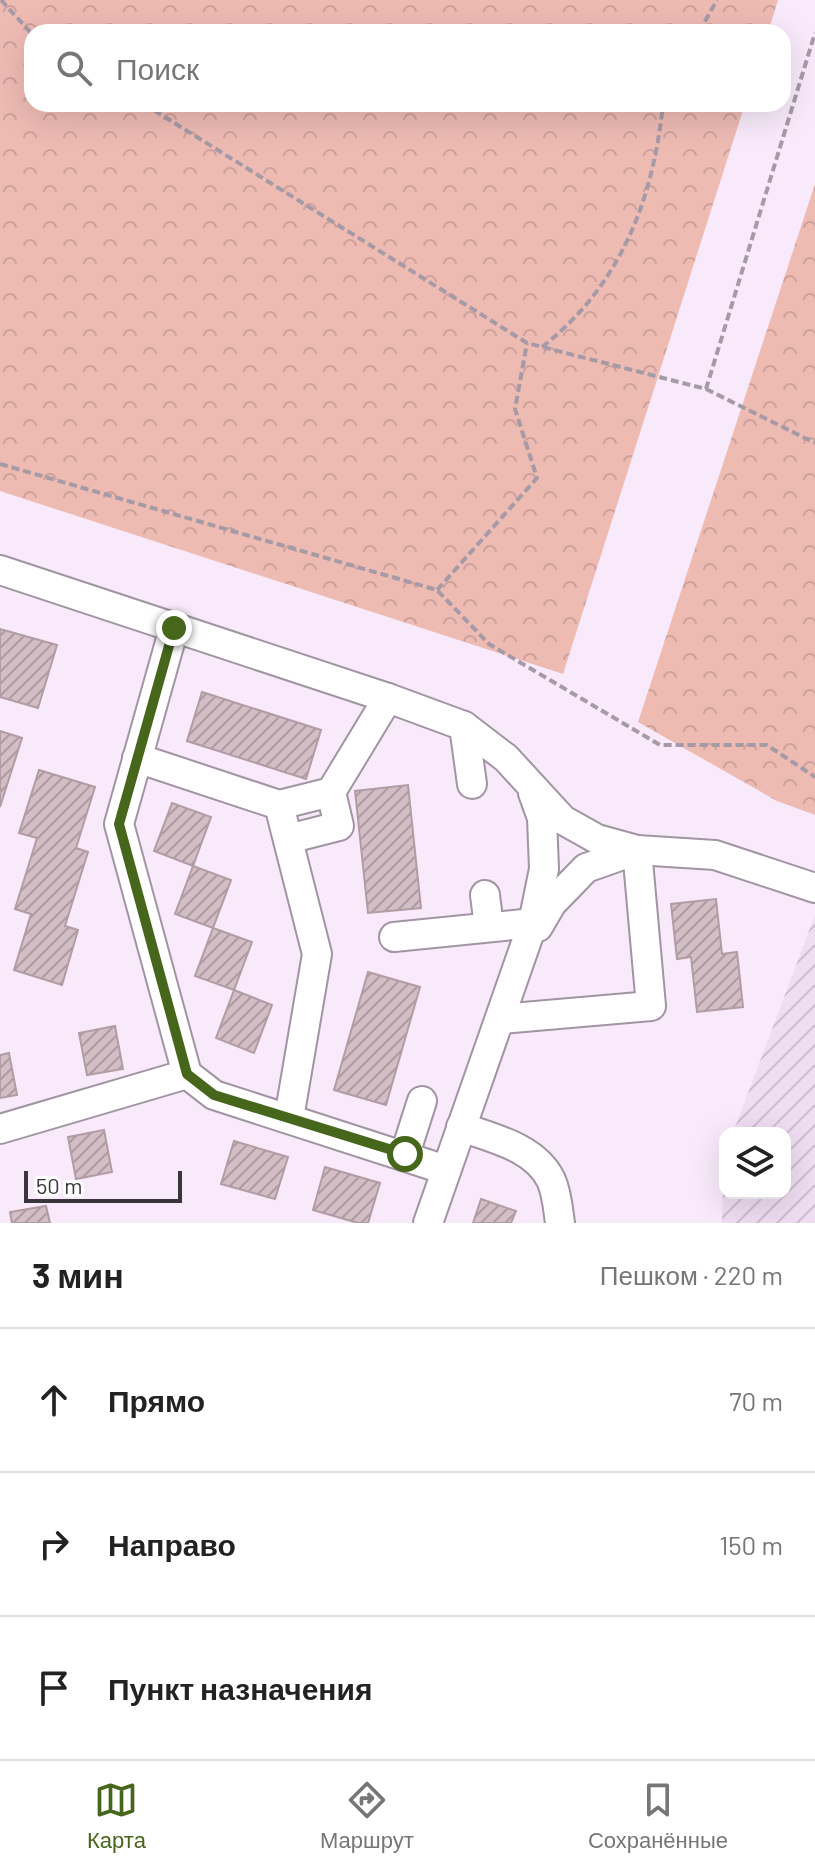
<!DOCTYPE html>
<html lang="ru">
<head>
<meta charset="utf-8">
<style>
	body { margin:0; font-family:Barlow,sans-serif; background:#f6f6f6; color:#222 }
	.controls { position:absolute; right:24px; bottom:24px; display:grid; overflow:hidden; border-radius:16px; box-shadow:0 8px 32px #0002 }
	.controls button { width:72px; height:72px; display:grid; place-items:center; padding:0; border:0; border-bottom:2px solid #e0e0e0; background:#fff; color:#222; font:40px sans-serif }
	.scale { position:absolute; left:24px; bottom:20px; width:158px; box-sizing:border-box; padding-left:8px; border:4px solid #3a343b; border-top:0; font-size:22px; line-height:28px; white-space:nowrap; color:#3a343b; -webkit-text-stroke:6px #fff; paint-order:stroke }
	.stop { position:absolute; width:24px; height:24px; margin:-18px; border:6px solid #46661b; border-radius:50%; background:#fff }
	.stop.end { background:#46661b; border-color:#fff; box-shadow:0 2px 8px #0008 }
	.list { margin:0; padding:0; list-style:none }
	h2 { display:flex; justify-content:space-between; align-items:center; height:104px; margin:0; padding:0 32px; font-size:34px }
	h2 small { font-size:26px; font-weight:400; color:#767676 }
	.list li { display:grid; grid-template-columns:52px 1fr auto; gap:24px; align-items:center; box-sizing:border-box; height:144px; padding:0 32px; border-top:2px solid #e0e0e0 }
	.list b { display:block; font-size:30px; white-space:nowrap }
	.list em { font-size:26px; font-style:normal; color:#767676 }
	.icon { flex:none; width:44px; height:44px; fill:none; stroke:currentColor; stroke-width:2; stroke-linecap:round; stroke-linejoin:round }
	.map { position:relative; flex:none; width:815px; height:1223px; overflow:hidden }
	.search { position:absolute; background:#fff; box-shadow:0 8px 32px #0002; left:24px; right:24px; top:24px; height:88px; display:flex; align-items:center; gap:20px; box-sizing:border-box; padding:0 28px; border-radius:24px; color:#767676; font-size:30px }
	.sheet { height:536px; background:#fff }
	nav { display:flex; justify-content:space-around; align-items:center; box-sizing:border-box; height:112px; border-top:2px solid #e0e0e0; background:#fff; font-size:22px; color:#767676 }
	nav a { display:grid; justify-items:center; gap:4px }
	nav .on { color:#46661b }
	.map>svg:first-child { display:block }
	.industrial { fill:url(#industrial-furrows) }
	.forest { fill:url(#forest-crowns) }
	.building { fill:url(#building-hatch); stroke:#b29ca4; stroke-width:2 }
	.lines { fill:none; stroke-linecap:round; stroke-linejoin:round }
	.minor-casing { stroke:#a194a3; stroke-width:32 }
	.path { stroke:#a59aa6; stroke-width:4; stroke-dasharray:8 4; stroke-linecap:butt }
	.minor { stroke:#fff; stroke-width:28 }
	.route { stroke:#46661b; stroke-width:10 }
</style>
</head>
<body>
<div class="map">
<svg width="815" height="1223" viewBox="0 0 815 1223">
	<defs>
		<pattern id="industrial-furrows" width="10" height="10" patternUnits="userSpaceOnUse" patternTransform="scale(2)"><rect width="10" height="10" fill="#efddf2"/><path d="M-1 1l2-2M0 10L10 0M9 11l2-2" fill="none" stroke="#cebed0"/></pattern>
		<pattern id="forest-crowns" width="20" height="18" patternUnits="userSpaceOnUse" patternTransform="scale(2)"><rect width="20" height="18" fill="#eebbb3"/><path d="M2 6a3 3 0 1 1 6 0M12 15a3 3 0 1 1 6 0" fill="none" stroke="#cda19b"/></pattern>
		<pattern id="building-hatch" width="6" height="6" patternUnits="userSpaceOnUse" patternTransform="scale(2)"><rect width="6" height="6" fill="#d4bec6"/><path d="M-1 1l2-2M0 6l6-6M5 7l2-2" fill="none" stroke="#ad9ba2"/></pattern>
	</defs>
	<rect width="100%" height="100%" fill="#f8eafa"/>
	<!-- industrial -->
	<polygon class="industrial" points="815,915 815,1223 722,1223 723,1159 725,1153 725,1193 785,1193 785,1133 733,1133"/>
	<!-- forest -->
	<g class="forest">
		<polygon points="0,0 778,0 768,32 32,32 32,104 745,104 563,674 0,491"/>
		<polygon points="815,184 815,815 777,801 638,722"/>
	</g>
	<!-- building -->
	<g class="building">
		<polygon points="0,629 57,645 38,708 0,697"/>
		<polygon points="202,692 321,730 306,779 187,741"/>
		<polygon points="0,731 22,738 0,807"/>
		<polygon points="39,770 95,787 76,848 88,852 65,926 78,930 62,985 14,970 31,914 15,909 37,838 19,833"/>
		<polygon points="408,785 421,908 368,913 355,791"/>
		<polygon points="172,803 211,817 193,866 154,851"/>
		<polygon points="193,866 231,880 213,928 175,914"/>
		<polygon points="716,899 722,954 737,952 743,1007 697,1012 691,957 677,959 671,904"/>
		<polygon points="213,928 252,942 234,990 195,976"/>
		<polygon points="368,972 420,987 386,1105 334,1090"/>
		<polygon points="234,990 272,1005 254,1053 216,1038"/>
		<polygon points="115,1026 123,1069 87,1075 79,1033"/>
		<polygon points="9,1053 17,1095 0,1098 0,1055"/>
		<polygon points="104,1130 112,1172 76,1179 68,1137"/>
		<polygon points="234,1141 288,1157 275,1199 221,1184"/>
		<polygon points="325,1167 380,1183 368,1223 358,1223 313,1210"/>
		<polygon points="481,1199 516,1211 511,1223 473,1223"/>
		<polygon points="46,1206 50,1223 12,1223 10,1212"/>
	</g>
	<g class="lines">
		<defs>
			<g id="minor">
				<polyline points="0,570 388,698 464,726 506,758 563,820 597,839 637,850 715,855 815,888"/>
				<polyline points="174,628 119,824 187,1074 214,1095 446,1170"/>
				<polyline points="464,726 472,784"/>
				<polyline points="137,758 279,805 317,954 289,1118"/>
				<polyline points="279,805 331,792 388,698"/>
				<polyline points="288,839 339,826 331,792"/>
				<polyline points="485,895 489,927"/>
				<polyline points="538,927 552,903 586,868 637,850"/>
				<polyline points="394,937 533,923"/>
				<polyline points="501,1019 651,1006 637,850"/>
				<path d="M461,1127C492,1138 535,1147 551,1180C557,1193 558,1209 560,1223"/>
				<polyline points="0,1129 187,1074"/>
				<polyline points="405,1154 422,1101"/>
				<polyline points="428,1223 533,923 544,869 542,818 533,793"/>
			</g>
		</defs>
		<!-- minor casing -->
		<use href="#minor" class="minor-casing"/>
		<!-- path -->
		<g class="path">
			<polyline points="1,0 32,34"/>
			<polyline points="699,32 717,0"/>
			<polyline points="144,104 527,343 706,389 815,33"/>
			<path d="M542,347C620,286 653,201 663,104"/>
			<polyline points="706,389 815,443"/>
			<polyline points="0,464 437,590 489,644 660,745 767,745 815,777"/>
			<polyline points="437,590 537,478 515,409 527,343"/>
		</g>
		<!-- minor -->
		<use href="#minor" class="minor"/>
	</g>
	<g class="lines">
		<!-- route -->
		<polyline class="route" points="174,628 119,824 187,1074 214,1095 405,1154"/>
	</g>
</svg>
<div class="controls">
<button><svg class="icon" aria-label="layers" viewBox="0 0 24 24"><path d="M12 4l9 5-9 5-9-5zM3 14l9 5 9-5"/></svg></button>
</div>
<div class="scale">50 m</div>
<div class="stop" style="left:405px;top:1154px"></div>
<div class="stop end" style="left:174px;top:628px"></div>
<div class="search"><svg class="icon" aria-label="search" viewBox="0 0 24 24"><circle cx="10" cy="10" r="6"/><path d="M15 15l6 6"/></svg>Поиск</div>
</div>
<section class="sheet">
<h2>3 мин<small>Пешком · 220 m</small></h2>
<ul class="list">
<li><svg class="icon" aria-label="ahead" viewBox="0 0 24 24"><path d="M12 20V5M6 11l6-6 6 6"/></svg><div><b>Прямо</b></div><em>70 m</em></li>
<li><svg class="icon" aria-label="right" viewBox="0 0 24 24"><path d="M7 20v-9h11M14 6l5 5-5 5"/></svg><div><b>Направо</b></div><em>150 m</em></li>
<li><svg class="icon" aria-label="arrive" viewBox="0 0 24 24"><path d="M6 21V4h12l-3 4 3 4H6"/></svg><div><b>Пункт назначения</b></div></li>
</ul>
</section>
<nav>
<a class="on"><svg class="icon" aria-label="map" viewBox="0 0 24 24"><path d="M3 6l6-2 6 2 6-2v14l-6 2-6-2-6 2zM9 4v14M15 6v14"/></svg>Карта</a>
<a><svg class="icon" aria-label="directions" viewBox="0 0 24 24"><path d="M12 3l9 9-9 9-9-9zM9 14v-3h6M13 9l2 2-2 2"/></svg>Маршрут</a>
<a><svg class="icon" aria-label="saved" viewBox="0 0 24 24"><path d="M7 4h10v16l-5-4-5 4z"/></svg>Сохранённые</a>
</nav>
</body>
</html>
